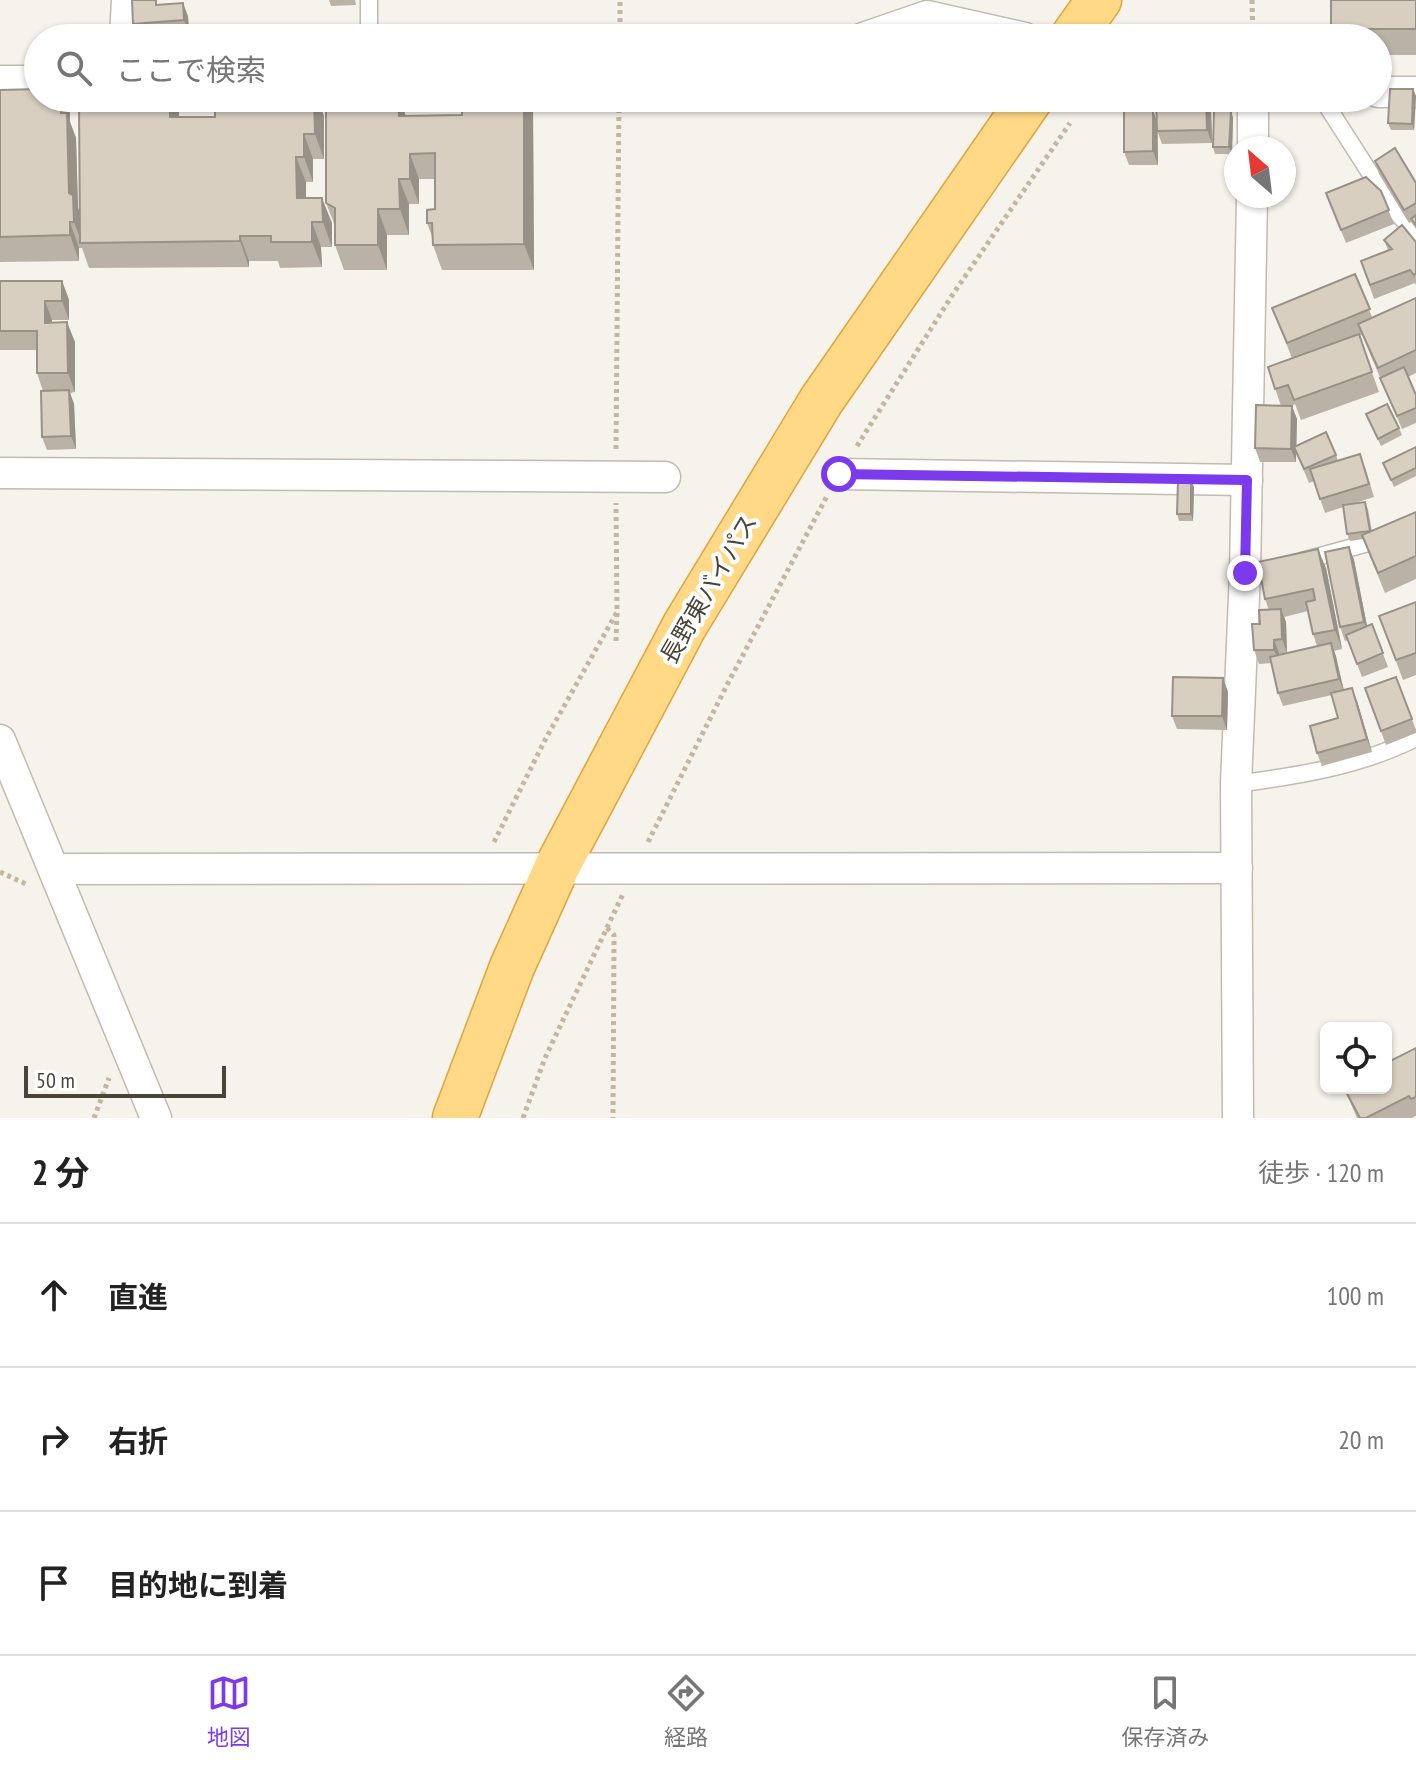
<!DOCTYPE html>
<html lang="ja">
<head>
<meta charset="utf-8">
<style>
	body { margin:0; font-family:"PT Sans Narrow","Noto Sans JP",sans-serif; background:#f6f6f6; color:#222 }
	.controls { position:absolute; right:24px; bottom:24px; display:grid; overflow:hidden; border-radius:12px; box-shadow:0 2px 6px #0004 }
	.controls button { width:72px; height:72px; display:grid; place-items:center; padding:0; border:0; border-bottom:2px solid #e0e0e0; background:#fff; color:#222; font:40px sans-serif }
	.compass { position:absolute; left:1224px; top:136px; width:72px; height:72px; border-radius:50%; background:#fff; box-shadow:0 2px 6px #0004; rotate:332deg }
	.scale { position:absolute; left:24px; bottom:20px; width:202px; box-sizing:border-box; padding-left:8px; border:4px solid #4b4439; border-top:0; font-size:22px; line-height:28px; white-space:nowrap; color:#4b4439; -webkit-text-stroke:6px #fff; paint-order:stroke }
	.stop { position:absolute; width:24px; height:24px; margin:-18px; border:6px solid #7c3aed; border-radius:50%; background:#fff }
	.stop.end { background:#7c3aed; border-color:#fff; box-shadow:0 2px 8px #0008 }
	.list { margin:0; padding:0; list-style:none }
	h2 { display:flex; justify-content:space-between; align-items:center; height:104px; margin:0; padding:0 32px; font-size:34px }
	h2 small { font-size:26px; font-weight:400; color:#767676 }
	.list li { display:grid; grid-template-columns:52px 1fr auto; gap:24px; align-items:center; box-sizing:border-box; height:144px; padding:0 32px; border-top:2px solid #e0e0e0 }
	.list b { display:block; font-size:30px; white-space:nowrap }
	.list em { font-size:26px; font-style:normal; color:#767676 }
	.icon { flex:none; width:44px; height:44px; fill:none; stroke:currentColor; stroke-width:2; stroke-linecap:round; stroke-linejoin:round }
	.map { position:relative; flex:none; width:1416px; height:1118px; overflow:hidden }
	.search { position:absolute; background:#fff; box-shadow:0 2px 6px #0004; left:24px; right:24px; top:24px; height:88px; display:flex; align-items:center; gap:20px; box-sizing:border-box; padding:0 28px; border-radius:44px; color:#767676; font-size:30px }
	.sheet { height:536px; background:#fff }
	nav { display:flex; justify-content:space-around; align-items:center; box-sizing:border-box; height:112px; border-top:2px solid #e0e0e0; background:#fff; font-size:22px; color:#767676 }
	nav a { display:grid; justify-items:center; gap:4px }
	nav .on { color:#7c3aed }
	.map>svg:first-child { display:block }
	.lines { fill:none; stroke-linecap:round; stroke-linejoin:round }
	.service-casing { stroke:#c2bbae; stroke-width:19 }
	.minor-casing { stroke:#c2bbae; stroke-width:33 }
	.trunk-casing { stroke:#e0a43c; stroke-width:47 }
	.path { stroke:#c4b79f; stroke-width:5; stroke-dasharray:4 4; stroke-linecap:butt }
	.service { stroke:#fff; stroke-width:16 }
	.minor { stroke:#fff; stroke-width:30 }
	.trunk { stroke:#ffd985; stroke-width:44 }
	.wall { fill:#bab2a6; fill-rule:evenodd }
	.shaded-wall { fill:#979187 }
	.building { fill:#d8cfc1; stroke:#979187; stroke-width:2 }
	.route { stroke:#7c3aed; stroke-width:10 }
	.labels { text-anchor:middle; stroke-width:8; stroke-linejoin:round; paint-order:stroke }
	.street-label { font-size:24px; fill:#4b4439; stroke:#fff }
</style>
</head>
<body>
<div class="map">
<svg width="1416" height="1118" viewBox="0 0 1416 1118">
	<rect width="100%" height="100%" fill="#f6f3ec"/>
	<g class="lines">
		<defs>
			<g id="service">
				<polyline points="369,38 369,0"/>
				<polyline points="1322,98 1391,206 1416,234"/>
				<polyline points="1302,561 1416,530"/>
				<path d="M1236,784C1297,776 1361,766 1416,738"/>
			</g>
			<g id="minor">
				<polyline points="125,38 127,0"/>
				<polyline points="863,38 927,16 1025,38"/>
				<polyline points="0,81 38,81"/>
				<polyline points="1378,92 1416,92"/>
				<polyline points="1253,148 1253,98"/>
				<polyline points="0,473 665,477"/>
				<polyline points="839,474 1247,480"/>
				<polyline points="0,740 156,1118"/>
				<polyline points="54,869 1237,868"/>
				<polyline points="1238,1118 1236,784 1245,573 1252,196"/>
			</g>
			<g id="trunk">
				<polyline points="1072,38 1099,0"/>
				<polyline points="455,1118 512,967 557,867 685,625 821,401 1031,98"/>
			</g>
		</defs>
		<!-- service casing -->
		<use href="#service" class="service-casing"/>
		<!-- minor casing -->
		<use href="#minor" class="minor-casing"/>
		<!-- trunk casing -->
		<use href="#trunk" class="trunk-casing"/>
		<!-- path -->
		<g class="path">
			<polyline points="1252,0 1253,38"/>
			<polyline points="620,38 620,0"/>
			<polyline points="857,446 953,294 1070,123"/>
			<polyline points="616,449 619,98"/>
			<polyline points="616,641 617,613"/>
			<polyline points="494,842 545,740 617,612 616,503"/>
			<polyline points="648,842 727,685 827,496"/>
			<polyline points="0,872 28,885"/>
			<polyline points="607,928 614,935 613,1118"/>
			<polyline points="94,1118 109,1078"/>
			<polyline points="523,1118 545,1058 623,894"/>
		</g>
		<!-- service -->
		<use href="#service" class="service"/>
		<!-- minor -->
		<use href="#minor" class="minor"/>
		<!-- trunk -->
		<use href="#trunk" class="trunk"/>
	</g>
	<!-- wall -->
	<g class="wall">
		<polygon points="329,0 355,0 356,5 331,6"/>
		<polygon points="1416,0 1416,55 1378,55 1378,38 1334,38 1331,29"/>
		<polygon points="188,16 189,34 138,37 133,24"/>
		<polygon points="1413,89 1416,96 1414,130 1391,130 1388,123"/>
		<polygon points="0,90 38,98 65,98 70,113 70,122 76,138 78,208 80,213 79,98 177,98 179,102 179,117 324,116 324,159 313,159 313,182 306,182 306,198 332,223 332,247 321,247 322,267 280,268 278,261 249,261 249,267 89,268 82,248 79,248 79,261 0,262"/>
		<polygon points="326,98 399,98 406,116 462,115 462,98 529,98 533,108 534,270 442,270 433,245 433,239 427,223 435,209 435,179 419,179 419,204 409,204 409,235 387,235 387,270 344,270 335,245 335,226 326,203"/>
		<polygon points="1211,109 1212,143 1162,144 1158,133 1158,165 1129,165 1124,152 1153,110 1157,121"/>
		<polygon points="1231,111 1233,118 1232,154 1215,154 1213,147"/>
		<polygon points="1375,161 1416,183 1416,229 1411,222 1409,223 1379,174"/>
		<polygon points="1381,191 1394,224 1346,243 1331,206"/>
		<polygon points="1384,240 1416,242 1416,285 1415,283 1374,299 1361,261 1388,250"/>
		<polygon points="1355,274 1372,317 1416,298 1416,373 1408,377 1416,395 1416,423 1402,429 1362,335 1359,336 1379,392 1301,420 1295,404 1291,406 1297,419 1296,445 1336,455 1338,461 1365,467 1374,497 1352,504 1365,502 1368,509 1372,531 1416,512 1416,579 1385,593 1363,539 1350,541 1347,534 1343,507 1325,513 1314,481 1309,483 1296,452 1296,462 1260,462 1255,448 1281,406 1268,367 1292,358 1272,308"/>
		<polygon points="0,281 62,281 69,300 69,320 52,320 52,322 75,342 75,392 70,393 74,404 76,449 47,450 42,437 43,391 37,373 37,350 0,350"/>
		<polygon points="1366,414 1399,428 1402,435 1381,446"/>
		<polygon points="1416,447 1416,476 1394,487 1383,463"/>
		<polygon points="1194,487 1193,521 1179,521 1177,514"/>
		<polygon points="1349,547 1354,560 1367,626 1372,624 1388,667 1362,677 1348,640 1345,641 1340,627"/>
		<path d="M1326,568L1342,649L1334,651L1344,690L1357,701L1372,752L1322,766L1317,753L1338,718L1332,695L1283,706L1278,693L1272,663L1259,664L1254,650L1260,624L1269,610L1265,599ZM1308,611L1313,634L1317,646L1287,653L1286,622L1284,617Z"/>
		<polygon points="1416,602 1416,675 1403,680 1379,616"/>
		<polygon points="1396,677 1416,730 1416,733 1386,745 1365,688"/>
		<polygon points="1223,678 1228,692 1227,730 1177,729 1172,716"/>
		<polygon points="1416,1048 1416,1116 1411,1118 1357,1118 1344,1088"/>
	</g>
	<!-- shaded-wall -->
	<g class="shaded-wall">
		<polygon points="183,3 188,16 189,34 184,20"/>
		<polygon points="1413,89 1416,96 1414,130 1412,124"/>
		<polygon points="61,98 65,98 70,113 70,122 76,138 78,208 83,220 82,243 74,222 69,193 61,113"/>
		<polygon points="170,98 177,98 179,102 179,142 170,117"/>
		<polygon points="314,98 317,98 324,116 324,159 315,134"/>
		<polygon points="398,98 399,98 408,122 399,116"/>
		<polygon points="524,98 529,98 533,108 534,270 524,244"/>
		<polygon points="1206,98 1211,109 1212,143 1207,130"/>
		<polygon points="1153,110 1157,123 1158,165 1153,151"/>
		<polygon points="1231,111 1233,118 1232,154 1229,147"/>
		<polygon points="304,134 313,159 313,182 304,157"/>
		<polygon points="410,154 419,179 419,204 410,179"/>
		<polygon points="296,157 306,182 306,223 297,198"/>
		<polygon points="399,179 409,204 409,235 400,209"/>
		<polygon points="322,198 332,223 332,247 323,222"/>
		<polygon points="378,209 387,235 387,270 378,245"/>
		<polygon points="70,222 79,248 79,261 70,235"/>
		<polygon points="312,222 321,247 322,267 312,242"/>
		<polygon points="240,236 249,261 249,267 240,241"/>
		<polygon points="62,281 69,300 69,320 62,301"/>
		<polygon points="45,301 52,320 52,342 45,323"/>
		<polygon points="67,322 75,342 75,392 68,373"/>
		<polygon points="69,390 74,404 76,449 71,436"/>
		<polygon points="1292,406 1297,419 1296,462 1291,449"/>
		<polygon points="1191,480 1194,487 1193,521 1191,514"/>
		<polygon points="1349,547 1354,560 1369,636 1364,622"/>
		<polygon points="1318,549 1326,568 1342,649 1335,630"/>
		<polygon points="1281,609 1286,622 1287,653 1282,639"/>
		<polygon points="1274,640 1279,653 1279,663 1274,650"/>
		<polygon points="1331,643 1336,656 1344,692 1339,679"/>
		<polygon points="1223,678 1228,692 1227,730 1222,716"/>
		<polygon points="1352,688 1357,701 1372,752 1367,739"/>
	</g>
	<!-- building -->
	<g class="building">
		<polygon points="132,0 156,0 156,5 183,3 184,20 133,24"/>
		<rect x="1331" y="0" width="85" height="29"/>
		<polygon points="38,89 38,98 61,98 61,113 67,113 69,193 73,195 74,222 70,222 70,235 0,237 0,90"/>
		<polygon points="1390,89 1413,89 1412,124 1388,123"/>
		<polygon points="79,98 170,98 170,117 215,117 215,98 314,98 315,134 304,134 304,157 296,157 297,198 322,198 323,222 312,222 312,242 271,242 271,236 240,236 240,241 80,243"/>
		<polygon points="326,98 398,98 399,116 462,115 462,98 524,98 524,244 433,245 432,223 427,223 427,210 435,209 435,153 410,154 410,179 399,179 400,209 378,209 378,245 335,245 335,208 326,203"/>
		<polygon points="1156,98 1206,98 1207,130 1157,131"/>
		<polygon points="1124,110 1153,110 1153,151 1124,152"/>
		<polygon points="1214,111 1231,111 1229,147 1213,147"/>
		<polygon points="1395,148 1416,183 1416,203 1404,210 1375,161"/>
		<polygon points="1366,177 1381,191 1389,210 1341,230 1326,193"/>
		<polygon points="1416,215 1416,225 1411,219"/>
		<polygon points="1402,225 1416,242 1416,273 1414,275 1410,270 1370,285 1361,261 1392,249 1384,240"/>
		<polygon points="1355,274 1370,309 1287,343 1272,308"/>
		<polygon points="0,281 62,281 62,301 45,301 45,323 67,322 68,373 37,373 37,331 0,331"/>
		<polygon points="1416,298 1416,350 1378,368 1358,324"/>
		<polygon points="1359,334 1372,372 1294,400 1288,385 1275,389 1268,367"/>
		<polygon points="1404,367 1416,395 1416,408 1397,416 1380,378"/>
		<polygon points="69,390 71,436 42,437 41,391"/>
		<polygon points="1387,404 1399,428 1378,439 1366,414"/>
		<polygon points="1256,405 1292,406 1291,449 1255,448"/>
		<polygon points="1326,432 1336,455 1304,469 1294,447"/>
		<polygon points="1416,447 1416,468 1391,480 1383,463"/>
		<polygon points="1360,454 1369,484 1320,499 1310,469"/>
		<polygon points="1178,480 1191,480 1191,514 1177,514"/>
		<polygon points="1365,502 1370,531 1347,534 1343,505"/>
		<polygon points="1416,512 1416,556 1378,573 1362,535"/>
		<polygon points="1349,547 1364,622 1340,627 1325,552"/>
		<polygon points="1318,549 1335,630 1313,634 1306,602 1315,600 1313,589 1265,599 1258,562"/>
		<polygon points="1416,602 1416,653 1396,660 1379,616"/>
		<polygon points="1281,609 1282,639 1274,640 1274,650 1254,650 1252,624 1260,624 1259,610"/>
		<polygon points="1372,624 1383,653 1357,664 1346,635"/>
		<polygon points="1331,643 1339,679 1278,693 1270,657"/>
		<polygon points="1173,677 1223,678 1222,716 1172,716"/>
		<polygon points="1396,677 1412,719 1381,731 1365,688"/>
		<polygon points="1352,688 1367,739 1317,753 1310,726 1338,718 1331,693"/>
		<polygon points="1416,1048 1416,1097 1411,1099 1409,1096 1366,1118 1360,1118 1344,1088 1386,1088 1386,1063"/>
	</g>
	<g class="lines">
		<!-- route -->
		<polyline class="route" points="839,474 1247,480 1245,573"/>
	</g>
	<g class="labels">
		<!-- street labels -->
		<g class="street-label">
			<text transform="translate(709 589) rotate(-60)" y="8">長野東バイパス</text>
		</g>
	</g>
</svg>
<div class="controls">
<button><svg class="icon" aria-label="locate" viewBox="0 0 24 24"><circle cx="12" cy="12" r="6"/><path d="M12 2v4M12 18v4M2 12h4M18 12h4"/></svg></button>
</div>
<svg class="compass" viewBox="-18 -18 36 36"><path d="M0-13l5 13h-10z" fill="#e53935"/><path d="M0 13l5-13h-10z" fill="#767676"/></svg>
<div class="scale">50 m</div>
<div class="stop" style="left:839px;top:474px"></div>
<div class="stop end" style="left:1245px;top:573px"></div>
<div class="search"><svg class="icon" aria-label="search" viewBox="0 0 24 24"><circle cx="10" cy="10" r="6"/><path d="M15 15l6 6"/></svg>ここで検索</div>
</div>
<section class="sheet">
<h2>2 分<small>徒歩 · 120 m</small></h2>
<ul class="list">
<li><svg class="icon" aria-label="ahead" viewBox="0 0 24 24"><path d="M12 20V5M6 11l6-6 6 6"/></svg><div><b>直進</b></div><em>100 m</em></li>
<li><svg class="icon" aria-label="right" viewBox="0 0 24 24"><path d="M7 20v-9h11M14 6l5 5-5 5"/></svg><div><b>右折</b></div><em>20 m</em></li>
<li><svg class="icon" aria-label="arrive" viewBox="0 0 24 24"><path d="M6 21V4h12l-3 4 3 4H6"/></svg><div><b>目的地に到着</b></div></li>
</ul>
</section>
<nav>
<a class="on"><svg class="icon" aria-label="map" viewBox="0 0 24 24"><path d="M3 6l6-2 6 2 6-2v14l-6 2-6-2-6 2zM9 4v14M15 6v14"/></svg>地図</a>
<a><svg class="icon" aria-label="directions" viewBox="0 0 24 24"><path d="M12 3l9 9-9 9-9-9zM9 14v-3h6M13 9l2 2-2 2"/></svg>経路</a>
<a><svg class="icon" aria-label="saved" viewBox="0 0 24 24"><path d="M7 4h10v16l-5-4-5 4z"/></svg>保存済み</a>
</nav>
</body>
</html>
